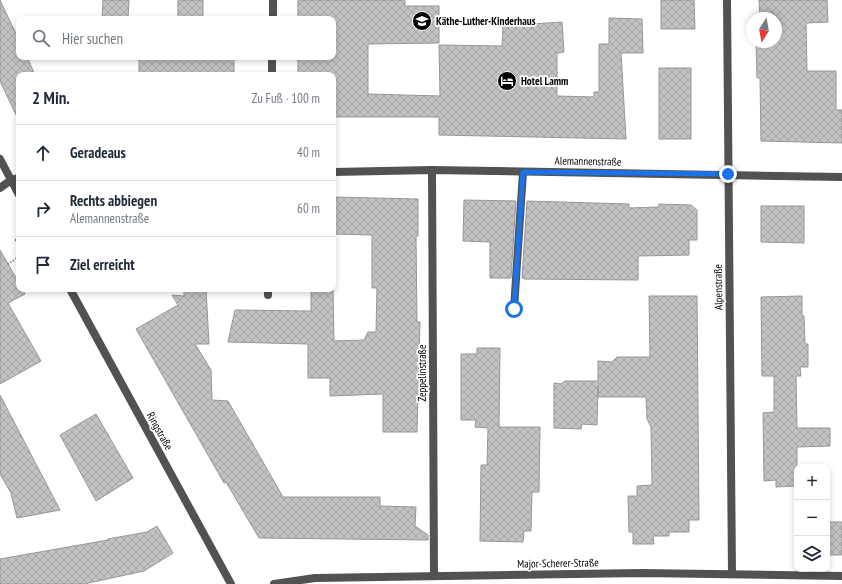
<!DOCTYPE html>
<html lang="de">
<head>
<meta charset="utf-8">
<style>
	body { margin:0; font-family:"PT Sans Narrow",sans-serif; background:#f6f6f7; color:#1f2937 }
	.controls { position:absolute; right:12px; bottom:12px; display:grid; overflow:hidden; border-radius:8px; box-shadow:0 2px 6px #0003 }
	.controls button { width:36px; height:36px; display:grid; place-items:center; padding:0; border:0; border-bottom:1px solid #e0e1e3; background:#fff; color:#1f2937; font:20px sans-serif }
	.compass { position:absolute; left:746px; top:12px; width:36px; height:36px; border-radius:50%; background:#fff; box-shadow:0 2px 6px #0003; rotate:191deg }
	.stop { position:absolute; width:12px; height:12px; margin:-9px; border:3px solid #1a73e8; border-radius:50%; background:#fff }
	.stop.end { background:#1a73e8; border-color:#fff; box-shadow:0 1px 4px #0008 }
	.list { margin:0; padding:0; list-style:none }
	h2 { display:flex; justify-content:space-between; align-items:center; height:52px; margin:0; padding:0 16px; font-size:17px }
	h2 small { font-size:13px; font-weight:400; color:#747a83 }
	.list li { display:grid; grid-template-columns:26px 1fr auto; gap:12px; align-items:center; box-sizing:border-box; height:56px; padding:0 16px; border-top:1px solid #e0e1e3 }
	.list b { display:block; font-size:15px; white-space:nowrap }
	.list p { margin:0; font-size:13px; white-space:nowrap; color:#747a83 }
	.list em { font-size:13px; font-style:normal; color:#747a83 }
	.icon { flex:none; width:22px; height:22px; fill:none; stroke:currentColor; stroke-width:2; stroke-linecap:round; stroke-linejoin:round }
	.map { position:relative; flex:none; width:842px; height:584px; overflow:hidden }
	.search { position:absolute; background:#fff; box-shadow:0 2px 6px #0003; left:16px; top:16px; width:320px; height:44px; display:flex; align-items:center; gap:10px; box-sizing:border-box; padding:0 14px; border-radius:8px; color:#747a83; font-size:15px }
	.panel { position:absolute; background:#fff; box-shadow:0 2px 6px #0003; left:16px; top:72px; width:320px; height:220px; border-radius:8px }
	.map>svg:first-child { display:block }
	.building { fill:url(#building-cross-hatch); stroke:#969696 }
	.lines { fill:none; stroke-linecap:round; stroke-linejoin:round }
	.path { stroke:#747474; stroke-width:2.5; stroke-dasharray:1 2; stroke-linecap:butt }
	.lane { stroke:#525252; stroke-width:8 }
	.street { stroke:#525252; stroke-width:8 }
	.route { stroke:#1a73e8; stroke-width:5 }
	.labels { text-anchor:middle; stroke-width:3.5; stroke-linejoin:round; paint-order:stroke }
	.poi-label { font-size:11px; font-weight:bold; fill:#000; stroke:#fff; text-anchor:start }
	.street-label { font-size:11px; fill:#000; stroke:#fff }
</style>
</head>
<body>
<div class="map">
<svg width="842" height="584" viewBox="0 0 842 584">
	<defs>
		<pattern id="building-cross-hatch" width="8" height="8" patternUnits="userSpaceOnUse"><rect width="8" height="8" fill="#c2c2c2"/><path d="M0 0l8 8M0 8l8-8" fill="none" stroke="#a5a5a5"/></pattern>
	</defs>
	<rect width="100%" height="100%" fill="#fff"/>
	<!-- building -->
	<g class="building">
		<polygon points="0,0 19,40 19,57 27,57 35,75 19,75 19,121 0,81"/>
		<polygon points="103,0 129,0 128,19 102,19"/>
		<rect x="178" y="0" width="25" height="19"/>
		<polygon points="298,0 405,0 405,6 439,6 439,43 368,44 368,94 440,96 439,45 502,46 503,26 562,22 564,52 557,53 557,96 594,97 594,92 599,92 599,44 609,44 609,18 642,19 643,53 621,53 626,139 439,135 439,117 333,117 333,75 298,75 298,57 333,57 333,19 298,19"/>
		<polygon points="661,0 694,0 695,29 661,29"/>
		<polygon points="759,0 827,0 828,22 806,23 807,71 836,71 836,110 842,110 842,143 761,141 760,78 757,78 756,42 776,42 776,18 760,18"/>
		<rect x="139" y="57" width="95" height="18"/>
		<rect x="659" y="68" width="32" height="71"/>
		<polygon points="333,197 418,199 418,236 416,236 417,322 420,322 417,432 383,432 383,394 330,396 330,378 308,378 308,344 228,342 235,310 311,311 311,289 333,289 334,341 364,340 368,332 376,332 377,288 372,288 372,235 333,234"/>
		<polygon points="464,200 516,201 511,278 490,278 490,242 463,241"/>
		<polygon points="527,201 629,204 629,208 659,207 659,204 691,205 697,210 697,240 689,240 689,255 638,256 638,280 524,279 524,278 522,278"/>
		<polygon points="761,206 804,206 804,243 761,242"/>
		<polygon points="0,250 19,283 19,289 22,289 25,294 8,303 41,361 0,384"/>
		<polygon points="184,289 206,289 209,344 195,344 211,370 212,400 228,401 283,497 380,497 380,506 416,507 415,526 428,535 428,540 259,538 226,482 224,483 136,329 178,305 172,295 184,296"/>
		<polygon points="649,296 697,296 699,520 689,520 689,532 669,532 669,536 653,536 654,544 633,544 633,532 629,532 628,496 637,496 637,486 652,485 651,427 647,419 646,397 598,397 598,386 597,425 582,424 581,429 554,428 554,383 561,384 565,381 598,381 598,361 612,362 617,357 650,357"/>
		<polygon points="802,296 802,316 804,316 805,344 808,344 808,367 800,367 801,376 796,376 797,428 830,428 830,446 797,447 797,486 776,487 776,480 764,481 763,413 774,412 774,376 762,376 761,297"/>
		<polygon points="477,348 500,348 499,427 540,427 539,492 532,492 531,531 524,531 523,542 480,541 481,465 487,465 488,428 475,427 476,420 461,420 461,354 477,354"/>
		<polygon points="0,395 60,510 17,518 11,493 0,474"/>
		<polygon points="96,414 133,478 96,501 60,435"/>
		<rect x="827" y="522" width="15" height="33"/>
		<polygon points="157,526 173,553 144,571 84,584 0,584 0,559 108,540 108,539 147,532"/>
	</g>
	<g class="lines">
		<!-- path -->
		<g class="path">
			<polyline points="19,239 16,240 19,245"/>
			<polyline points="8,264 19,257"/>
		</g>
		<!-- lane -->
		<polyline class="lane" points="514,309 523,172"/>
		<!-- street -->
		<g class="street">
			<polyline points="727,0 732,574"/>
			<polyline points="273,19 273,0"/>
			<polyline points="272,75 272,57"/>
			<polyline points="0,159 19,195"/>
			<polyline points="432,170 434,576"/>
			<polyline points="333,172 432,170 842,177"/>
			<polyline points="0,188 11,180 19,178"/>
			<polyline points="70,289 231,584"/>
			<polyline points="268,295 268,289"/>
			<polyline points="274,584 315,578 641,573 842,576"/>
		</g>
	</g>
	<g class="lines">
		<!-- route -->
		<polyline class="route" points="514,309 523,172 728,174"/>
	</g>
	<!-- icons -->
	<defs>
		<symbol id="school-disc" viewBox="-11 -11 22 22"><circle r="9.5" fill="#000" stroke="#fff"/><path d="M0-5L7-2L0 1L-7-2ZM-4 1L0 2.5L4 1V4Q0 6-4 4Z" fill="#fff"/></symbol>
		<symbol id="hotel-disc" viewBox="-11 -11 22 22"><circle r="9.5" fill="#000" stroke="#fff"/><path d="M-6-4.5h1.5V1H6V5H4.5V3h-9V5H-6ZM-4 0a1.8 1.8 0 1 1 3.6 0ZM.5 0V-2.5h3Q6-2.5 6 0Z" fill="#fff"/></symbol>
	</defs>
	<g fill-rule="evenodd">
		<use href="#school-disc" x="411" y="10" width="22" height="22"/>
		<use href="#hotel-disc" x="496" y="70" width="22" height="22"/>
	</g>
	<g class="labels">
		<!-- poi labels -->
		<g class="poi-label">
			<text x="436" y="25">Käthe-Luther-Kinderhaus</text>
			<text x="521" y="85">Hotel Lamm</text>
		</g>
		<!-- street labels -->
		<g class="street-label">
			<text transform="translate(588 161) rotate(1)" y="4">Alemannenstraße</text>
			<text transform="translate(718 287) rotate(-91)" y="4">Alpenstraße</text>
			<text transform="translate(422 373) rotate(-90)" y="4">Zeppelinstraße</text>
			<text transform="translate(160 431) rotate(61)" y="4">Ringstraße</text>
			<text transform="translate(558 563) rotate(-1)" y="4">Major-Scherer-Straße</text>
		</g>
	</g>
</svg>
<div class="controls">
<button>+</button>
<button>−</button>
<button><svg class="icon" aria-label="layers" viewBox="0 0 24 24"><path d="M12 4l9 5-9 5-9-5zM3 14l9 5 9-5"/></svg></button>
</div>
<svg class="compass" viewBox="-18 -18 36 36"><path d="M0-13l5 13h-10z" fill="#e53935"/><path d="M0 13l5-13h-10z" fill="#747a83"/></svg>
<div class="stop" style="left:514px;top:309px"></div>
<div class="stop end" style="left:728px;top:174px"></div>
<div class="search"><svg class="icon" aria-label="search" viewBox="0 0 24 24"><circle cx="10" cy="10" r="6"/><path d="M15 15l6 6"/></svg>Hier suchen</div>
<section class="panel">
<h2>2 Min.<small>Zu Fuß · 100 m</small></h2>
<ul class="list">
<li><svg class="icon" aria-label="ahead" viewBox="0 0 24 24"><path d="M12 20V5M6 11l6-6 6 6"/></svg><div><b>Geradeaus</b></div><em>40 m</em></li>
<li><svg class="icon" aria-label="right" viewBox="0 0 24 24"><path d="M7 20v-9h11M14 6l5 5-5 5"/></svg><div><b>Rechts abbiegen</b><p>Alemannenstraße</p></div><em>60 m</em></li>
<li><svg class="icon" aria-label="arrive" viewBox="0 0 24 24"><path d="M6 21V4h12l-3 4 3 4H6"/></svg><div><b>Ziel erreicht</b></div></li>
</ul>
</section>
</div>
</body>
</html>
